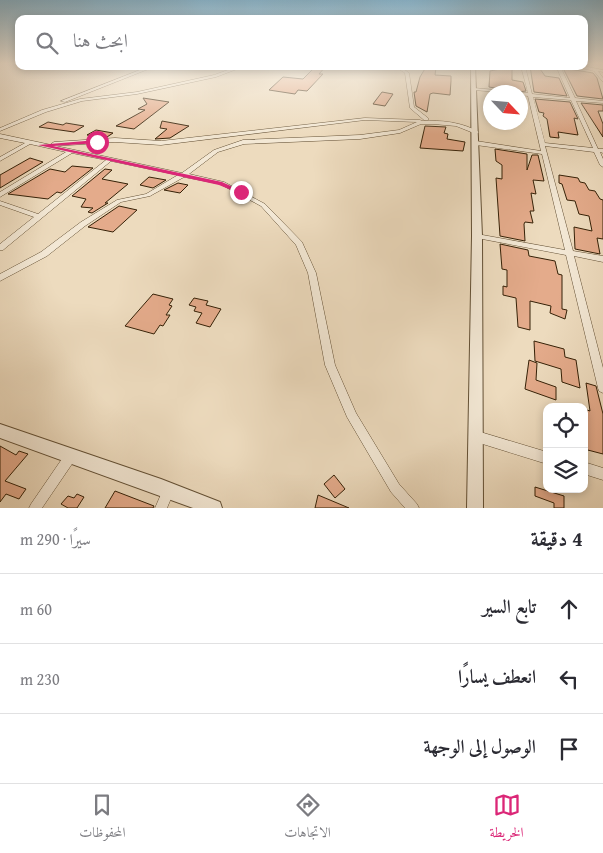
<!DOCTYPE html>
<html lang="ar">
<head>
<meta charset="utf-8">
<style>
	body { margin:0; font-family:"Gentium Book Plus",Amiri,serif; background:#f7f7f7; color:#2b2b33; direction:rtl }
	.controls { position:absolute; right:15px; bottom:15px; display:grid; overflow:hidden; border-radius:10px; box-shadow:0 2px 8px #0003 }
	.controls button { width:45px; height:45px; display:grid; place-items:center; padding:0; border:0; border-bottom:1px solid #e1e1e2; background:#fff; color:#2b2b33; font:25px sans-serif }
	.compass { position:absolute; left:483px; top:85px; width:45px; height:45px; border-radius:50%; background:#fff; box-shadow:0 2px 8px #0003; rotate:116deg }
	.stop { position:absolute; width:15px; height:15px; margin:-11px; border:4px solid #db2777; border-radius:50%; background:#fff }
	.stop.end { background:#db2777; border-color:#fff; box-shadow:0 1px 5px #0008 }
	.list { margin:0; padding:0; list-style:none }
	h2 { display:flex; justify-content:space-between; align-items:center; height:65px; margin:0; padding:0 20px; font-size:21px }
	h2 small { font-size:16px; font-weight:400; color:#7c7c81 }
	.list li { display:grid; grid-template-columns:32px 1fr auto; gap:15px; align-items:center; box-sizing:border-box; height:70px; padding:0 20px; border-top:1px solid #e1e1e2 }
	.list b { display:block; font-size:19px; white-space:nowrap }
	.list em { font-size:16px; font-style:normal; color:#7c7c81 }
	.icon { flex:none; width:28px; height:28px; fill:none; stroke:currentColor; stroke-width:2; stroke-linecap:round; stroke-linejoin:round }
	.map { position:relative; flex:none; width:603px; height:508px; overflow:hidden; direction:ltr }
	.search { position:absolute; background:#fff; box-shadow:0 2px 8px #0003; left:15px; right:15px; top:15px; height:55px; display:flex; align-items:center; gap:12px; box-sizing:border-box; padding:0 18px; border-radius:10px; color:#7c7c81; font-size:19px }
	.sheet { height:275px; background:#fff }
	nav { display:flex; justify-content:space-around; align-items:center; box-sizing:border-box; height:70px; border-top:1px solid #e1e1e2; background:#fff; font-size:14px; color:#7c7c81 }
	nav a { display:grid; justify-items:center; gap:2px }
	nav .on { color:#db2777 }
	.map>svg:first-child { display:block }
	.building { fill:#e4ab8b; stroke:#352107 }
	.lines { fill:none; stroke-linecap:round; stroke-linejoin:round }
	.minor-casing { stroke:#635035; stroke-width:1 }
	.tertiary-casing { stroke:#635035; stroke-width:2 }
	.minor { fill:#f3e8d5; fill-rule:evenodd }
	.tertiary { fill:#f3e8d5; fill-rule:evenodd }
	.route { fill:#db2777 }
</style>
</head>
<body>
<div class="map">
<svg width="603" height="508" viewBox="0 0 603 508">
	<rect width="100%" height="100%" fill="#eddbbe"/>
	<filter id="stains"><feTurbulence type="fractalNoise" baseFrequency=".004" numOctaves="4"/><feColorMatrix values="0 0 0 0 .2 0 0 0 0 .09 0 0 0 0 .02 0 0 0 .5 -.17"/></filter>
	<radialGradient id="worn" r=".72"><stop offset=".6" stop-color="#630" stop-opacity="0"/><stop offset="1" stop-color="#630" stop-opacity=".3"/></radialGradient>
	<!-- building -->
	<g class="building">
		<polygon points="316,66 326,66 319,74 323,74 307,91 298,90 295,94 269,90 283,77 303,79"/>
		<polygon points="499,66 512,66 512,80 523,82 526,91 518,92 489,87 490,71 500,69"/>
		<polygon points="530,66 538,66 545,76 559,78 567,96 534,92"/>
		<polygon points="426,67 436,68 435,75 451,76 451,81 450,95 433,93 430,94 427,112 416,106 414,92 416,92 420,77"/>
		<polygon points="563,68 593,73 597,78 603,99 577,96"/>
		<polygon points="382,92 393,94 385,106 373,104"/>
		<polygon points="143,98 169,102 134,129 116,126 145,110 138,109 147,104"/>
		<polygon points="535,99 570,102 578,119 574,118 578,135 558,132 559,138 550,137 547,119 543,116 544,113 539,112"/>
		<polygon points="581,103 603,105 603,111 598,111 603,124 603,137"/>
		<polygon points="162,121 189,126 170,138 155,139 167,129 160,128"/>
		<polygon points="48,122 63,125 66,123 84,126 74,132 39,127"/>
		<polygon points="425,126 446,127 444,133 448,134 447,139 465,142 463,151 420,148"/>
		<polygon points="96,130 113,133 107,137 87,135"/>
		<polygon points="495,149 527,154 527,170 532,155 538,155 544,181 533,180 536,194 531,193 534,211 530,211 533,223 525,222 524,224 525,241 500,236 496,178 502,179 502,165 496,161"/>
		<polygon points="30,158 43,162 0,188 0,175"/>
		<polygon points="72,166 93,168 61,193 57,192 48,199 8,194 50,169 65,172"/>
		<polygon points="105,169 112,170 102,179 128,184 105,203 108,203 92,213 88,212 93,208 81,207 86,199 72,196"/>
		<polygon points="559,175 578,178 580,182 585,183 589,190 595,191 600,199 603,200 603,239 597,238 600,254 575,249 574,227 592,231 589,216 579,214 575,201 567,200 562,184 559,183"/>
		<polygon points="149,177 166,180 153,188 140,185"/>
		<polygon points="178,183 188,185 180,193 164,190"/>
		<polygon points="119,206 137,210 113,232 88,227"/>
		<polygon points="500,244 528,250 529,256 555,261 558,274 562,275 562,309 567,310 565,319 550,313 551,306 530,301 530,330 518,327 516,298 503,295 503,286 507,287 507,270 502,269"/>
		<polygon points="153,294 173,299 169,305 172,306 166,315 170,315 163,326 160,325 154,334 125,326"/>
		<polygon points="194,298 208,301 206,305 221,309 210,327 196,323 202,313 194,311 196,307 189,305"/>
		<polygon points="534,341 564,349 565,357 576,360 580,388 562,382 561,369 535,361"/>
		<polygon points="529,360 537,363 536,380 556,387 556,400 525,389"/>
		<polygon points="586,383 596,386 603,414 603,454 584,449 584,409 590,411"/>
		<polygon points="0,446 16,455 19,451 28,454 5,481 26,489 19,499 6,494 0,502"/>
		<polygon points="334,475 345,489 335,498 324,484"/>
		<polygon points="535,487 564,496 564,508 554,508 554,503 535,496"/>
		<polygon points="115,491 154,506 153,508 105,508"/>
		<polygon points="77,494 84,497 77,508 68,508 61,504 68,496 74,498"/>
		<polygon points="318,495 349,508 315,508"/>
	</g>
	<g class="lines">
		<defs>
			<g id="minor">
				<polygon points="150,66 156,66 65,102 61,101"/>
				<polygon points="239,66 245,66 216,77 137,94 82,101 46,112 0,131 0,128 42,110 80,99 137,92 214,75"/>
				<polygon points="394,66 399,66 409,73 414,107 428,118 428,120 424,120 410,108 405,73"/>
				<path d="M521,66H525L532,94L570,98L556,66H560L575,98L603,101V103L576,101L598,149H603V153L600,152L603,159V167L600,165L594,152L545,146L573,251L603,256V262L574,256L603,368V393L599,391L598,388L566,255L477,238L473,236L477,234L565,250L542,154L476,145L473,143L476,141L541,151L528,96L520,95V93H528ZM533,97L571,100L593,148L545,143Z"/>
				<polygon points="573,66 583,66 603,70 603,72 598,71 603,78 603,82 594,71"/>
				<polygon points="474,88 507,91 509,92 499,92 473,90 473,88"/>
				<path d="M365,118L420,120L422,121C441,120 462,122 479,132L476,134L456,126L433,124H421L400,133L360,139L244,144L218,152L189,174L224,182L265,204L302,242L316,273L335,365L356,413L399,484L417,504L419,508H405L391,492L347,417L325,365L308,273L296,245L261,206L220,184L184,177L150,196L121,202L85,226L47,256L0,281V274L41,252L81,222L117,200L146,194L178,175L111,161L3,250H0V244L34,217L0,205V201L38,214L106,160L72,153L0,197V192L66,152L30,144L0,161V157L25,143L0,138V134L182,173L214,150L243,140L360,135L399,130L417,122L365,120L161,145L115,142L54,146L51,144L54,142L115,138L161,141Z"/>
				<polygon points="477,431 547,452 547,464 473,441 471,437 473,433"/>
				<polygon points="70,451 74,453 76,457 74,461 42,508 29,508 31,504 66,453"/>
				<polygon points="584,462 603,468 603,480 584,474"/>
				<polygon points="169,483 173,485 175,489 167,508 155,508 165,485"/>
			</g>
			<g id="tertiary">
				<polygon points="471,66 475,66 482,236 483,508 467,508 472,236"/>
				<polygon points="0,424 161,479 220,502 222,508 193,508 0,438"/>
			</g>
		</defs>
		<!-- minor casing -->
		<use href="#minor" class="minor-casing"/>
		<!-- tertiary casing -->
		<use href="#tertiary" class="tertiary-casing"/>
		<!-- minor -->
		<use href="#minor" class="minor"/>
		<!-- tertiary -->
		<use href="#tertiary" class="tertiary"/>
	</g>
	<!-- sky -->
	<linearGradient id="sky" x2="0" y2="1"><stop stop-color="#88b7d1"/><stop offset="0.47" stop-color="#f7efe2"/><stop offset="1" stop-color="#f7efe2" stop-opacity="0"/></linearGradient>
	<rect width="603" height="135" fill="url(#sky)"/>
	<!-- route -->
	<polygon class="route" points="97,140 99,143 53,146 222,182 244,192 241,194 219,185 38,145"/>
	<rect width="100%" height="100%" filter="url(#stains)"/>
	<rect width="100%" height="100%" fill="url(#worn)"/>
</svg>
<div class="controls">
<button><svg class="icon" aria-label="locate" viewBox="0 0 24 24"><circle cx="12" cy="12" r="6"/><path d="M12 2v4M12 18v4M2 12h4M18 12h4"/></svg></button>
<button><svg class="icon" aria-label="layers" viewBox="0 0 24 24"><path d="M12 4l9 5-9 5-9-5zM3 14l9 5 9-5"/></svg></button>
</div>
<svg class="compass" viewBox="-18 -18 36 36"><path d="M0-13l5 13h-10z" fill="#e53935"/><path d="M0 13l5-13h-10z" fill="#7c7c81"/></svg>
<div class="stop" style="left:97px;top:142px"></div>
<div class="stop end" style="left:241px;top:192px"></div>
<div class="search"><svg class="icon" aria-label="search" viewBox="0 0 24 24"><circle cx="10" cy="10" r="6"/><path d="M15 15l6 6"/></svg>ابحث هنا</div>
</div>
<section class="sheet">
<h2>4 دقيقة<small>سيرًا · 290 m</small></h2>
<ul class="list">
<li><svg class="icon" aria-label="ahead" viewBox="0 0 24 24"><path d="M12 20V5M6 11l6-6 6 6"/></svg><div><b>تابع السير</b></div><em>60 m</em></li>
<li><svg class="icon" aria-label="left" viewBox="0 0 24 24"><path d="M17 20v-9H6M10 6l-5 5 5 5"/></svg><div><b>انعطف يسارًا</b></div><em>230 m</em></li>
<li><svg class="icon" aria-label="arrive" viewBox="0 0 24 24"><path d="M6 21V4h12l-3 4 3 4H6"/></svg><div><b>الوصول إلى الوجهة</b></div></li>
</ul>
</section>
<nav>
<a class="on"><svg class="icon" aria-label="map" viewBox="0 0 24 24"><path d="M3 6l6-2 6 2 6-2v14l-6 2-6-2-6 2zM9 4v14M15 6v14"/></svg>الخريطة</a>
<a><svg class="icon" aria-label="directions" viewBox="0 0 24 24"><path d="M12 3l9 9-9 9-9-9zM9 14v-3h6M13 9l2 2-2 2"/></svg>الاتجاهات</a>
<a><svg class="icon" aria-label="saved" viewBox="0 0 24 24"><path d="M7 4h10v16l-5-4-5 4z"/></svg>المحفوظات</a>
</nav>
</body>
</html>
